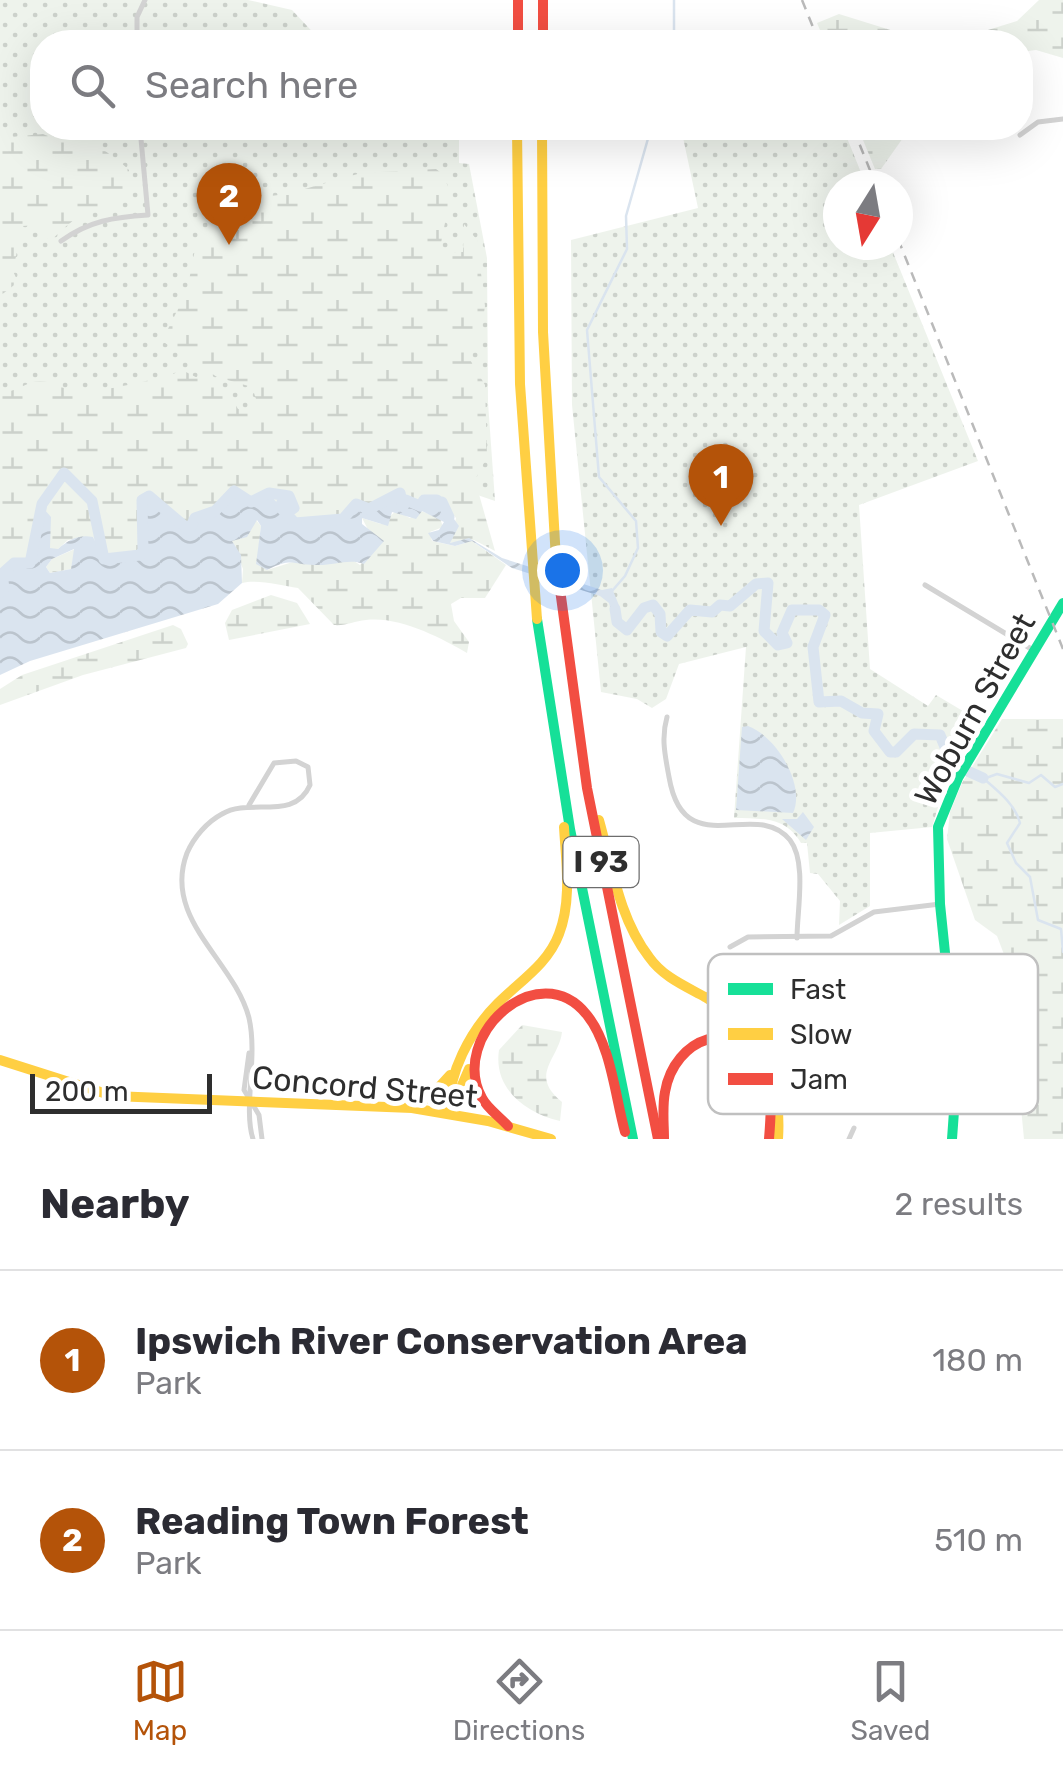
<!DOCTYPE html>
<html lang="en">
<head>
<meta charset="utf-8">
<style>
	body { margin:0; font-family:Rubik,sans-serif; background:#f7f7f7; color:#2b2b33 }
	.compass { position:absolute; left:823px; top:170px; width:90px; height:90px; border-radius:50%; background:#fff; box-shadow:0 10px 40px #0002; rotate:191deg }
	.scale { position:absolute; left:30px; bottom:25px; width:182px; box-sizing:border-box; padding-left:10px; border:5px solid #2e2e2e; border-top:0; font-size:28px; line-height:35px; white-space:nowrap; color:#2e2e2e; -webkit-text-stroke:8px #fff; paint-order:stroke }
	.you { position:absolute; left:562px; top:570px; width:35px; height:35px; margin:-25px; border:8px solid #fff; border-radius:50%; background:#1a73e8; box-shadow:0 0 0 15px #1a73e833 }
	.badge { display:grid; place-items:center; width:65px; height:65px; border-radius:50%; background:#b45309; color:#fff; font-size:32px; font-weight:700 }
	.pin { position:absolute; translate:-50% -82px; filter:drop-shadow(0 2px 5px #0008) }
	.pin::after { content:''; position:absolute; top:52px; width:35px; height:30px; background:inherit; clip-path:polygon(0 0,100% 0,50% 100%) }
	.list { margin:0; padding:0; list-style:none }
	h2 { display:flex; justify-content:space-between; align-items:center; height:130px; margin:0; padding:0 40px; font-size:42px }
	h2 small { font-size:32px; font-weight:400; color:#7c7c81 }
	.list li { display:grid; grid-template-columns:65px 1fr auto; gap:30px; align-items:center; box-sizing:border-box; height:180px; padding:0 40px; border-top:2px solid #e1e1e2 }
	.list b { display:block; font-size:38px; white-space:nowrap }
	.list p { margin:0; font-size:32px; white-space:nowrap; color:#7c7c81 }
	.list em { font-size:32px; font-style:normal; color:#7c7c81 }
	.icon { flex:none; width:55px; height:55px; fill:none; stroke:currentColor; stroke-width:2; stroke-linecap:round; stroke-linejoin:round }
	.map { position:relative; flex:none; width:1063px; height:1139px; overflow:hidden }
	.search { position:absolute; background:#fff; box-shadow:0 10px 40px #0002; left:30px; right:30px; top:30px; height:110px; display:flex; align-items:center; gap:25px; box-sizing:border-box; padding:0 35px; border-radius:40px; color:#7c7c81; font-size:38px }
	.sheet { height:490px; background:#fff }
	nav { display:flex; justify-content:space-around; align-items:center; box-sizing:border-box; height:140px; border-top:2px solid #e1e1e2; background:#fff; font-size:28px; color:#7c7c81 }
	nav a { display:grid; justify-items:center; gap:5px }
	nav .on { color:#b45309 }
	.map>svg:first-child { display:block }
	.grass { fill:url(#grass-dots) }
	.wetland { fill:url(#wetland-marsh) }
	.water { fill:url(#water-waves); fill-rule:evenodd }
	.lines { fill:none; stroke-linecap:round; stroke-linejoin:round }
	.stream { stroke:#dae4ef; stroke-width:2.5 }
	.river { stroke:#dae4ef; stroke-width:11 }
	.street { stroke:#d3d3d3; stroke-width:5 }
	.fast { stroke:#16e098; stroke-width:10 }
	.slow { stroke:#ffcf43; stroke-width:10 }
	.jam { stroke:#f24e42; stroke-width:10 }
	.rail { stroke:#bababa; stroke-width:2.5; stroke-dasharray:10 8; stroke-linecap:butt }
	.labels { text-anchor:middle; stroke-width:10; stroke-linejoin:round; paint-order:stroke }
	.shield { fill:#fff; stroke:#6d6d6d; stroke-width:2.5 }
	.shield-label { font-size:30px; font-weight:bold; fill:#2e2e2e }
	.street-label { font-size:32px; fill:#2e2e2e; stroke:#fff }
	.key { fill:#fff; stroke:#c0c0c0; stroke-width:2.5 }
	.key-label { font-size:28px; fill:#2e2e2e }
</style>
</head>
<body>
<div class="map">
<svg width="1063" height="1139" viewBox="0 0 1063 1139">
	<defs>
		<pattern id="grass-dots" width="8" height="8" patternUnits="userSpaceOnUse" patternTransform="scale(2.5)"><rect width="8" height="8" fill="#eef3ec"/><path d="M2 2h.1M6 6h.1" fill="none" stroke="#ccd1cb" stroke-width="1.8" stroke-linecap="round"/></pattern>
		<pattern id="wetland-marsh" width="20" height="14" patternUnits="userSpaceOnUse" patternTransform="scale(2.5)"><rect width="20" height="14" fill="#eef3ec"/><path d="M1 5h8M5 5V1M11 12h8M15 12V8" fill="none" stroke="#ccd1cb"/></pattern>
		<pattern id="water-waves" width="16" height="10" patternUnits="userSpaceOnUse" patternTransform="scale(2.5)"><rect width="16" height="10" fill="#dae4ef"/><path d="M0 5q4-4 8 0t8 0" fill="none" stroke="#bbc4cd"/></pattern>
	</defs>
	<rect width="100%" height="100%" fill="#fff"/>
	<!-- grass -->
	<g class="grass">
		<polygon points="0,0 248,0 292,10 322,42 42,42 42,128 459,128 459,163 469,164 487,258 488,402 495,501 457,488 39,530 0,592"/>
		<path d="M681,128H843L866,185H838V245H890L978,461L859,505L870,669L928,706L936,695L983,723L943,791L932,827L870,833V906L839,925L840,901L818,874L810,873L807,843H801C785,816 762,819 734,818L746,647L679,664L666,699L652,708L637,699L601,692L572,405L571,240L698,208Z"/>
	</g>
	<!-- wetland -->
	<g class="wetland">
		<polygon points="1039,0 1063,0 1063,58 1036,50 1021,52 1020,42 949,42 1017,21"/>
		<polygon points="839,14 929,42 825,42 817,23"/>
		<polygon points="858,128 910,128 881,169 875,169"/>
		<path d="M43,134C55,140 62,133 75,136C90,139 118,159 129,170V193L115,208C87,206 68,223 50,242L39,225L22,226L13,271L18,282L0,296V138Z"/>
		<path d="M436,169C463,187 438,232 441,253L463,252L464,224L477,240L485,306L480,338L466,353L485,385L487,457L475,480L495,551L474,540L450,543L456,518L443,503L436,506L430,501L403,507L396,496L369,509L348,511L343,519L295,523L262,496L251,502L240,493C222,499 214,512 195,518L191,530L149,497L142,500L143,550L140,555L104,559L93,537L68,540L58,549H50L49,511L44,509L30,563C0,570 15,571 0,592V398L5,391C19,392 26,381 40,381C53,381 65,390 78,392C90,394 173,377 182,370L229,394L238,409H250L256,399L252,387L217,377L162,341L187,291L196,244L253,198L287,194L361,173Z"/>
		<path d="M396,511L410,518L421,511L440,518L443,527L430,532L432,541L455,546L472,541L506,565L485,598H461L451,604L454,621L469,642L467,653C441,638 400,616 366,620C354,621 346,626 334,625L298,588C282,586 258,579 242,583L243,569L232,541L249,533L256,520L261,526L258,555L267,570L299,560L315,565L351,559L360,565L377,547L362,518L381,524Z"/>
		<polygon points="75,549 71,569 50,573 46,567 52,559"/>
		<polygon points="271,595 297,603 310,624 229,640 225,623 232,610"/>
		<polygon points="173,625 181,629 188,644 186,648 83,675 0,705 0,689 22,675"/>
		<polygon points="1002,719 1063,719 1063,1139 1024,1139 1020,1097 1037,1065 1033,1007 1013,978 997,936 975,920 947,839 950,812 962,783"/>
		<path d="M522,1025L562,1032C559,1059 528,1075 562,1102L560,1121C526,1113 493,1089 499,1050Z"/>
	</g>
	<!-- water -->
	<g class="water">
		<path d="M234,491L251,502L271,496L295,523L343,519L356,504L369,509L398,493L403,507L406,500L419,506L424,500H437L436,506L442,502L459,526L450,543L469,538L502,558L602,590L612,588L620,608L619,622H614L609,603L600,596L512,568L472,541L455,546L433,541L428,533L439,530L444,522L422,511L416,519L392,512L388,526L362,518V524L384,541L364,564C348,558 334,566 315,565C292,565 293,557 267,570L256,564L261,526L257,520L247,537L232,541L241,555L242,583L218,604L30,661L0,675V592L4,587L0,578L14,563H30L44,509L51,517L50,548L58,549C68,540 79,534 93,537L104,558L143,550L142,500L155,499L189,530L195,518L215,511ZM74,549L71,569L50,573L46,567L52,559Z"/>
		<path d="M748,726C776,736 806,785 793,813L736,810L742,727Z"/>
		<polygon points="803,812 814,827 806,840 782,819 797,819"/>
	</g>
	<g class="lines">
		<!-- stream -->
		<g class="stream">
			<polyline points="674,0 674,42"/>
			<polyline points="612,591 625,576 638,548 636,521 599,477 587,330 627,249 626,216 651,128"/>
			<path d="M983,778C998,791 1015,804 1020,823L1007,843L1016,863L1030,877L1038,920L1061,929L1063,952"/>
			<polyline points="986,778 997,774 1029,783 1041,775 1055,787 1063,784"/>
		</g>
		<!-- river -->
		<g class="river">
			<polyline points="0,592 4,588 2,574 14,563 30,563 42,504 64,473 92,501 104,559 140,555 143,550 142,500 149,496 189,530 195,518 215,511 234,491 251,502 269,493 289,496 294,508 291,510 283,500 280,507 295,523 343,519 356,504 369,509 400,493 403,507 406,500 420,506 424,500 437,500 435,506 442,502 449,517"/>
			<polyline points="615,609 617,622 627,630 644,608 653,605 660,614 661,632 667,636 690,610 712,612 720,605 730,606 756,584 768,583 764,631 778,645 787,643 782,633 792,610 819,610 825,615 813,647 819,702 841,701 862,713 878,714 874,731 890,752 896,752 914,734 940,735 952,764 983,778"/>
		</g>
		<!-- street -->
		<g class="street">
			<polyline points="137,42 137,17 145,0"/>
			<polyline points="1020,135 1038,122 1063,119"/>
			<path d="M61,241C89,221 114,217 148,215L140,128"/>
			<polyline points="925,585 1033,650"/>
			<path d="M667,717C661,738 665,755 669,777C684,865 755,797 790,840C807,862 797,911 797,938"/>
			<path d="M249,805L274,763L296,761L308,767L310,785C294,822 250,797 222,814C207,822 194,837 187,853C162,919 234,960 249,1018C258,1057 243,1108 253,1139"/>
			<polyline points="730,947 748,937 831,936 874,912 940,904"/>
			<polyline points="249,1053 244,1090 259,1115 262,1139"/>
			<polyline points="849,1139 854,1128"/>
		</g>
		<!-- fast -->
		<g class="fast">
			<polyline points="537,619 570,829 633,1139"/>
			<polyline points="952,1139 957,1070 940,904 938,827 958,778 1063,603"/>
		</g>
		<!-- slow -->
		<g class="slow">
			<polyline points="517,128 520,384 537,619"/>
			<polyline points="542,128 543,332 556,560"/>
			<path d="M599,820C612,866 619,918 649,957C663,977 685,986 705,997C760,1029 782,1077 778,1139"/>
			<polyline points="0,1060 113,1096 412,1108 488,1121 551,1139"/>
			<polyline points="392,1107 429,1098 450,1075"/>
			<path d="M450,1113C446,1075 471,1030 498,1003C520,981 548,964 559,934C572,900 566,862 564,827"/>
			<polyline points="450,1113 469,1069"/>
		</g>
		<!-- jam -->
		<g class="jam">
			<polyline points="518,0 518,42"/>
			<polyline points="543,0 543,42"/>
			<polyline points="556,560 587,788 658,1139"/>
			<path d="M508,1126C500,1117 487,1108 482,1098C448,1036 539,954 587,1015C611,1045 615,1096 625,1132"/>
			<path d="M664,1139C664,1124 662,1107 665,1092C674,1038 737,1013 763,1070C773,1093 771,1115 769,1139"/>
		</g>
		<!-- rail -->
		<g class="rail">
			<polyline points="802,0 819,42"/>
			<polyline points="853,128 876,185"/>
			<polyline points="898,239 1063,649"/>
		</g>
	</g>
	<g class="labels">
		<!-- shield labels -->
		<rect class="shield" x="563.5" y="837" width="75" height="50" rx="8"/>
		<g class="shield-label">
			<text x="601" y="872">I 93</text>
		</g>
		<!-- street labels -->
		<g class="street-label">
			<text transform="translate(975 709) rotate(-61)" y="11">Woburn Street</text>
			<text transform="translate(365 1087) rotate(5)" y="11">Concord Street</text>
		</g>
	</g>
	<!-- legend -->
	<rect x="708" y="954" width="330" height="160" rx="15" class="key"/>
	<rect x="728" y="983" width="45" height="12" fill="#16e098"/>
	<rect x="728" y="1028" width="45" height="12" fill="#ffcf43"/>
	<rect x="728" y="1073" width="45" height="12" fill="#f24e42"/>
	<g class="key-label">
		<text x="790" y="999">Fast</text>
		<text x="790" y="1044">Slow</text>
		<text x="790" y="1089">Jam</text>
	</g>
</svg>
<svg class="compass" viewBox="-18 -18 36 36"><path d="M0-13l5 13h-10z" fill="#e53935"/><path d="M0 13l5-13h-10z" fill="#7c7c81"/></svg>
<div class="scale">200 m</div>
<div class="you"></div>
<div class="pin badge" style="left:721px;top:526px">1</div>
<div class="pin badge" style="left:229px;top:245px">2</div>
<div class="search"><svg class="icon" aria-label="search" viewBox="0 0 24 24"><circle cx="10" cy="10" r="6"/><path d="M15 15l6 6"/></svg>Search here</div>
</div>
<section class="sheet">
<h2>Nearby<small>2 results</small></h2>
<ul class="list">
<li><span class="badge">1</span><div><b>Ipswich River Conservation Area</b><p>Park</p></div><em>180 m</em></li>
<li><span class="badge">2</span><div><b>Reading Town Forest</b><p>Park</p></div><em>510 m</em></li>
</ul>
</section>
<nav>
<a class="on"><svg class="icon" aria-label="map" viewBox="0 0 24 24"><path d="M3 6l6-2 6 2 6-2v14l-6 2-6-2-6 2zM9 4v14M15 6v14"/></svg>Map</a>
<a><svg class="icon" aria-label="directions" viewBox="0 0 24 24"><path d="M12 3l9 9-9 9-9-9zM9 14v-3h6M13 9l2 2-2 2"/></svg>Directions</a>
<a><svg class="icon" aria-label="saved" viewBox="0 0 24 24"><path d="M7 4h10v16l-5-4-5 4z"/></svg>Saved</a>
</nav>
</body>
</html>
